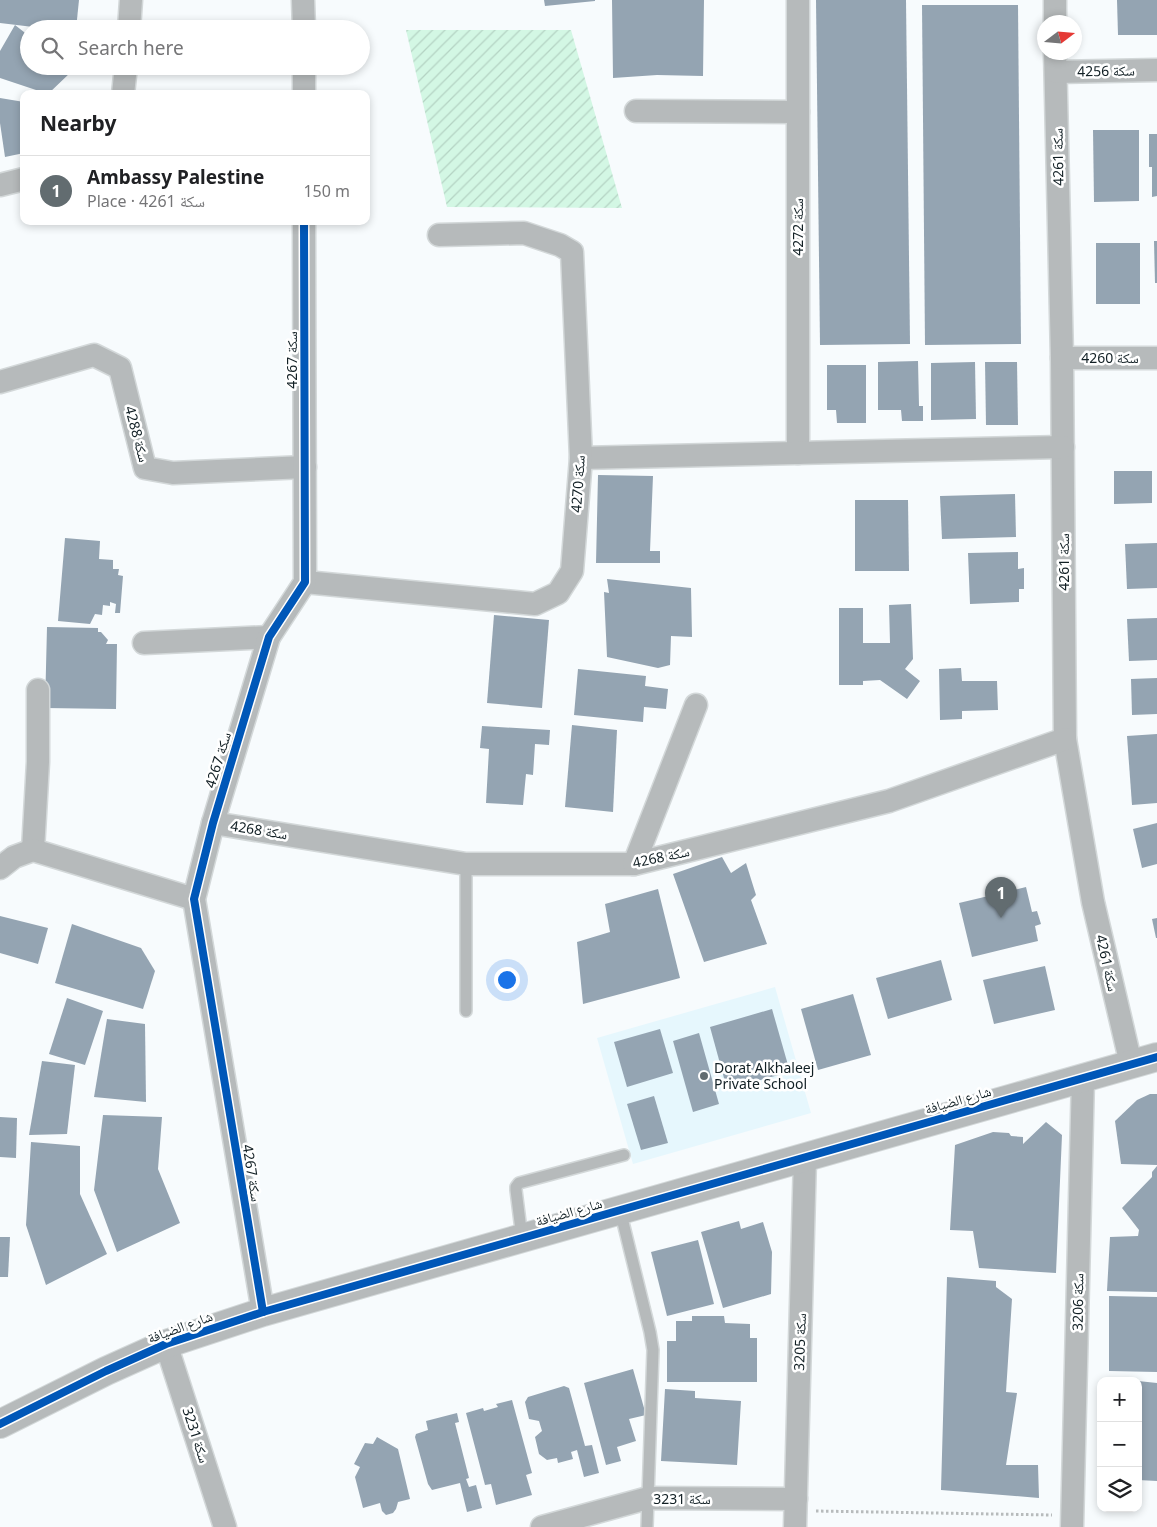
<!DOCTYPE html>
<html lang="en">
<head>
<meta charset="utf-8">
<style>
	body { margin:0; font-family:"Noto Sans","Noto Naskh Arabic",sans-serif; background:#f2f2f2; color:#202124 }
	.controls { position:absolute; right:15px; bottom:15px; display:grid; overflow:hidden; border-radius:10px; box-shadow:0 2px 8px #0003 }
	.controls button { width:45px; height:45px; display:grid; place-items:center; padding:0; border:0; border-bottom:1px solid #e0e0e0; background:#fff; color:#202124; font:25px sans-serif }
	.compass { position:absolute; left:1037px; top:15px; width:45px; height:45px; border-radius:50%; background:#fff; box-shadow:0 2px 8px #0003; rotate:74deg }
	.you { position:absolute; left:506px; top:979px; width:18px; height:18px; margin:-12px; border:4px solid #fff; border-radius:50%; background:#1a73e8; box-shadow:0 0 0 8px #1a73e833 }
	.badge { display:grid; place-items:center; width:32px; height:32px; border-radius:50%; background:#626c70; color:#fff; font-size:16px; font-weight:700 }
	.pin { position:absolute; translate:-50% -41px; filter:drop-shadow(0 1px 2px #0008) }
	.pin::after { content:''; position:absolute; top:26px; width:18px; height:15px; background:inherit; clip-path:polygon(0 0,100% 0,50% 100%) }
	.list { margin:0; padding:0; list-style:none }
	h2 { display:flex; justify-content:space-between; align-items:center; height:65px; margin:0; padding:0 20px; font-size:21px }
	h2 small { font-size:16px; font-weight:400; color:#757577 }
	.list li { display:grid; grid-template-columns:32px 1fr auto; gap:15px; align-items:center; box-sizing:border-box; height:70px; padding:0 20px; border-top:1px solid #e0e0e0 }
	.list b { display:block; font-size:19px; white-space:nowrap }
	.list p { margin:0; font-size:16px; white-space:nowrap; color:#757577 }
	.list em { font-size:16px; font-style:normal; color:#757577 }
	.icon { flex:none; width:28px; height:28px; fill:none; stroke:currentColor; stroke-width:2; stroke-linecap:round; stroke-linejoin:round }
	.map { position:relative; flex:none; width:1157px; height:1527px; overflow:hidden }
	.search { position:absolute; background:#fff; box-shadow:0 2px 8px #0003; left:20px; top:20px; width:350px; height:55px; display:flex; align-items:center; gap:12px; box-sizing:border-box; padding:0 18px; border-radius:28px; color:#757577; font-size:19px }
	.panel { position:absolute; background:#fff; box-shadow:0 2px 8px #0003; left:20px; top:90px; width:350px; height:135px; border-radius:10px }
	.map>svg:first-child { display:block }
	.built { fill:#e6f7fd }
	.garden { fill:url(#garden-furrows) }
	.building { fill:#94a4b2 }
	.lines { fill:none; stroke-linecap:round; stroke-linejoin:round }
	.service-casing { stroke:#d3d8d9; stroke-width:14 }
	.minor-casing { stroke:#d3d8d9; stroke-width:25 }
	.tertiary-casing { stroke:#d3d8d9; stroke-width:30 }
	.path { stroke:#b7bbbc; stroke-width:3; stroke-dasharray:2.5 2.5; stroke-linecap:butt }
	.service { stroke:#b6babb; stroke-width:11 }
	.minor { stroke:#b6babb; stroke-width:22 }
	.tertiary { stroke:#b6babb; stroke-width:28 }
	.cycleway-casing { stroke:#fff; stroke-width:11 }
	.cycleway { stroke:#0057b8; stroke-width:8 }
	.poi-dot { fill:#626c70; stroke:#fff; stroke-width:2 }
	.labels { text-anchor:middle; stroke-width:5; stroke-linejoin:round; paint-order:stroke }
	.street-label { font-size:14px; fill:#111f24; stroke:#fff }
	.poi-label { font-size:14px; fill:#111f24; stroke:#fff; text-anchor:start }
</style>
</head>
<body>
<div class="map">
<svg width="1157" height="1527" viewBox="0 0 1157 1527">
	<defs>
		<pattern id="garden-furrows" width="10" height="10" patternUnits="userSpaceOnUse" patternTransform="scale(1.25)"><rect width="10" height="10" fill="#d3f7e4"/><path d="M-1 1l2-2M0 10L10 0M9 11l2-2" fill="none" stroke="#b4d3c3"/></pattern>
	</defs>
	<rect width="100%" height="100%" fill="#f7fbfd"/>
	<!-- built -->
	<polygon class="built" points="775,987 811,1113 633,1164 597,1038"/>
	<!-- garden -->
	<polygon class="garden" points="406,30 571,30 622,208 447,207"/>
	<!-- building -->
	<g class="building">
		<polygon points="0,0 79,0 76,29 50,29 0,23"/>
		<polygon points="544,0 595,0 595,1 545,6"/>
		<polygon points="612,0 704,0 703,76 657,75 613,78"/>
		<polygon points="816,0 906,0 910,344 820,345"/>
		<polygon points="1117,0 1157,0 1157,35 1118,35"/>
		<polygon points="922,5 1018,5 1021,344 925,345"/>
		<polygon points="15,25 29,36 29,66 65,66 71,72 48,94 0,78 0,51"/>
		<polygon points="0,98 24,102 24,153 5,157 0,123"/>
		<polygon points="1093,130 1139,130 1139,201 1094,202"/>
		<polygon points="1149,134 1157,134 1157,196 1152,197 1152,167 1149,167"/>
		<polygon points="1154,241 1157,241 1157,283 1155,283"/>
		<rect x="1096" y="243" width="44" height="61"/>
		<polygon points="918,361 919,406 923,406 923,421 902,421 901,410 878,410 878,362"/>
		<polygon points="975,362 976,419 931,420 931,363"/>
		<polygon points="985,362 1017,362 1018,425 986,425"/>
		<polygon points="827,365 866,365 866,423 837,423 836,410 827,410"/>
		<polygon points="1114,471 1152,471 1152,503 1114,504"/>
		<polygon points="598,475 653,476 650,551 660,551 660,563 596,563"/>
		<polygon points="1015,494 1016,537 942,539 940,496"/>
		<polygon points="855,500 908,500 909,571 855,571"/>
		<polygon points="65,538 100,541 99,559 113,560 113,569 119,569 118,575 123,576 120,613 115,613 116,604 110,602 110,606 103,605 102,615 95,614 90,624 58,621"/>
		<polygon points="1157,543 1157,588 1127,589 1125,544"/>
		<polygon points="1018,552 1018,569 1024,568 1024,589 1019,589 1019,602 970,604 968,553"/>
		<polygon points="607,579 691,588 692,637 671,636 670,665 658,668 607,657 604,592 609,593"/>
		<polygon points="911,604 913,659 905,669 920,681 907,699 880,680 863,681 863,685 839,685 839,608 863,608 863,643 890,643 889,605"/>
		<polygon points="494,615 549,620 542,708 487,703"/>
		<polygon points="1157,618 1157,660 1129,661 1127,619"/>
		<polygon points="47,627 98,628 98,632 101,632 108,640 106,644 117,644 116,709 45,708"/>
		<polygon points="961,668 962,681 997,681 998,710 962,711 962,719 940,720 939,669"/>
		<polygon points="578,669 646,676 645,686 668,689 666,709 644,707 643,722 574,715"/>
		<polygon points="1157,678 1157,714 1132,715 1131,679"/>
		<polygon points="572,725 617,730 613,812 565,807"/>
		<polygon points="482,726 550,730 549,745 535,744 533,775 526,774 523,805 486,803 489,749 480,748"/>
		<polygon points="1157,734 1157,803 1132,805 1127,736"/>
		<polygon points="1157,823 1157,864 1142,868 1133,829"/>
		<polygon points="722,857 731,873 746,863 756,895 751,900 767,944 704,962 673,874"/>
		<polygon points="1026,887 1032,912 1037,911 1041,924 1035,926 1038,941 972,957 959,903"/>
		<polygon points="658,889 680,978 583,1004 577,942 610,932 605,904"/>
		<polygon points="0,916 48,928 38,964 0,953"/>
		<polygon points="1157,918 1157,938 1156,938 1152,919"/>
		<polygon points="72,924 141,948 155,971 143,1009 55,983"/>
		<polygon points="941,960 952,1000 888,1019 876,978"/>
		<polygon points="1045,966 1055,1010 994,1024 983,980"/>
		<polygon points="853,994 871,1055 818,1070 801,1009"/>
		<polygon points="67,998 103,1011 85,1065 49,1054"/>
		<polygon points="772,1009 790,1072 727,1089 710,1027"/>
		<polygon points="107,1019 145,1024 146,1102 94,1097"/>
		<polygon points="660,1029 673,1073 627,1087 614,1042"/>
		<polygon points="699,1033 719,1104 693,1112 673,1041"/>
		<polygon points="42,1061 75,1065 67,1134 29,1135"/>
		<polygon points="1150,1094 1157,1094 1157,1165 1121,1164 1115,1121 1137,1100"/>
		<polygon points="654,1096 668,1143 641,1150 627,1104"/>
		<polygon points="103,1115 162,1117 158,1169 180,1223 117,1252 94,1190"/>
		<polygon points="0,1117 17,1118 16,1158 0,1157"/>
		<polygon points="1046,1122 1062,1135 1056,1273 979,1268 973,1231 950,1230 955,1145 993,1132 1009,1133 1011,1136 1023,1137 1023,1144"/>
		<polygon points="31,1142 80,1146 80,1194 107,1254 46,1285 26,1225"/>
		<polygon points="1157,1166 1157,1292 1107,1291 1110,1237 1138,1236 1139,1230 1122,1208 1152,1177 1152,1172"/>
		<polygon points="739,1221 741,1229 763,1222 772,1252 771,1294 723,1308 701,1232"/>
		<polygon points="0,1237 10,1237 8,1277 0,1277"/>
		<polygon points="698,1240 714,1304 667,1316 651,1252"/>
		<polygon points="947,1277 996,1281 996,1287 1012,1299 1006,1392 1017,1393 1006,1465 1038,1465 1039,1498 941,1490"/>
		<polygon points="1109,1296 1157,1297 1157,1372 1109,1371"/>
		<polygon points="692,1316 724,1316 725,1323 750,1324 750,1338 757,1338 757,1382 667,1382 667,1341 676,1341 676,1321 692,1321"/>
		<polygon points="633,1369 646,1415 629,1419 636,1441 617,1447 621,1461 606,1465 584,1383"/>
		<polygon points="1138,1381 1157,1383 1157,1481 1138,1480"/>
		<polygon points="564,1386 569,1388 585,1446 592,1445 599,1473 584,1477 577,1450 571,1452 573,1459 558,1463 557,1458 547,1460 539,1454 535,1437 542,1431 539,1421 529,1419 525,1402 528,1397"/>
		<polygon points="665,1389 695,1391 695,1398 741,1401 737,1465 661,1461"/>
		<polygon points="512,1400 532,1473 526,1475 532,1495 496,1505 491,1484 485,1485 466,1413 483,1408 484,1411 498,1407 496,1404"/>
		<polygon points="457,1413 459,1422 455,1423 469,1478 466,1479 469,1487 476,1485 482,1508 467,1512 460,1483 432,1490 428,1484 415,1437 416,1434 428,1430 426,1421"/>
		<polygon points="377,1437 398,1449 410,1499 398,1502 396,1509 393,1513 386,1515 382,1511 380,1503 363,1508 355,1477 360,1467 354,1464 365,1443 373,1444"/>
	</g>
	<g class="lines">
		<defs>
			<g id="service">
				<polyline points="466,864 466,1011"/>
				<polyline points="620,1210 650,1332 653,1350 647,1527"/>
				<polyline points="522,1238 516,1190 516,1187 519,1183 624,1155"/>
			</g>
			<g id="minor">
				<polyline points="303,0 304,29"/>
				<polyline points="1055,0 1055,22"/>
				<polyline points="129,29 131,0"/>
				<polyline points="1055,52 1062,358 1065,739 1093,902 1131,1064"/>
				<polyline points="304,66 304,94"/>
				<polyline points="1056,72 1157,70"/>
				<polyline points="123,94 126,66"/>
				<polyline points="636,111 798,112"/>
				<polyline points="0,185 24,179"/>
				<polyline points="1062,358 1157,358"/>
				<polyline points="0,382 94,355 120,368 145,468 173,473 305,467"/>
				<polyline points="798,453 798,0"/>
				<polyline points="581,458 1063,447"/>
				<polyline points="305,582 535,604 558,593 572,571 581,458 572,252 560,245 524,233 439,235"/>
				<polyline points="144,643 269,637"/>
				<polyline points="213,823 466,864 634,864 889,801 1065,739"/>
				<polyline points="33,850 38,762 38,690"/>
				<polyline points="634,864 696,705"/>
				<polyline points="0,868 14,857 33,850 194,899"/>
				<polyline points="263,1312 194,899 213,823 269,637 305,582 304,221"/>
				<polyline points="166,1344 225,1527"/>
				<polyline points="542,1527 648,1498 796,1499"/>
				<polyline points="795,1527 805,1157"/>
				<polyline points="1072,1527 1083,1077"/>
			</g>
			<polyline id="tertiary" points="0,1424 106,1371 166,1344 263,1312 1157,1057"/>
		</defs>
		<!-- service casing -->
		<use href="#service" class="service-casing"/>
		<!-- minor casing -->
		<use href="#minor" class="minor-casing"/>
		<!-- tertiary casing -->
		<use href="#tertiary" class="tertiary-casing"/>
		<!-- path -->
		<polyline class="path" points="816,1511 1052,1515"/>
		<!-- service -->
		<use href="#service" class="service"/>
		<!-- minor -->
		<use href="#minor" class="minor"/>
		<!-- tertiary -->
		<use href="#tertiary" class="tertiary"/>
		<defs>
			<g id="cycleway">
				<polyline points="263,1312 194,899 213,823 269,637 305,582 304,221"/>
				<polyline points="0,1424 106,1371 166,1344 263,1312 1157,1057"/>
			</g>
		</defs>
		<!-- cycleway casing -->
		<use href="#cycleway" class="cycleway-casing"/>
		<!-- cycleway -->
		<use href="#cycleway" class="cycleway"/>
	</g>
	<!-- markers -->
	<circle class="poi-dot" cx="704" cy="1076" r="5"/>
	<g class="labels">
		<!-- street labels -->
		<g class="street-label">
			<text transform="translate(1106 71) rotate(-1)" y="5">سكة 4256</text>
			<text transform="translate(1058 157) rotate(-91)" y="5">سكة 4261</text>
			<text transform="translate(798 227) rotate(-90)" y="5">سكة 4272</text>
			<text x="1110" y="363">سكة 4260</text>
			<text transform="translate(292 360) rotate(-90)" y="5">سكة 4267</text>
			<text transform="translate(137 434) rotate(75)" y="5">سكة 4288</text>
			<text transform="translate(578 484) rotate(-86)" y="5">سكة 4270</text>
			<text transform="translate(1064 562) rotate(-90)" y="5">سكة 4261</text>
			<text transform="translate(218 760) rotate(-73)" y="5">سكة 4267</text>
			<text transform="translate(259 830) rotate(9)" y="5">سكة 4268</text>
			<text transform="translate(661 857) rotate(-12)" y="5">سكة 4268</text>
			<text transform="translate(1107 963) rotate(77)" y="5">سكة 4261</text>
			<text transform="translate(958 1100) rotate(-16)" y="5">شارع الضيافة</text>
			<text transform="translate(252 1173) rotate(81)" y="5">سكة 4267</text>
			<text transform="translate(569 1212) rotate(-16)" y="5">شارع الضيافة</text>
			<text transform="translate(1078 1302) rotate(-89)" y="5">سكة 3206</text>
			<text transform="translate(180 1327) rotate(-20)" y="5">شارع الضيافة</text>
			<text transform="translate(800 1342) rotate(-88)" y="5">سكة 3205</text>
			<text transform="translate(196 1435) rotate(72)" y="5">سكة 3231</text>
			<text x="682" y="1504">سكة 3231</text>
		</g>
		<!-- poi labels -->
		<g class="poi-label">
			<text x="714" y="1073">Dorat Alkhaleej<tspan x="714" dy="16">Private School</tspan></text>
		</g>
	</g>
</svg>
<div class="controls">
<button>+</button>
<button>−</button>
<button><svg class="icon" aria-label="layers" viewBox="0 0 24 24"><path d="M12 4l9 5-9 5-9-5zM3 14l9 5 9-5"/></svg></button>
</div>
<svg class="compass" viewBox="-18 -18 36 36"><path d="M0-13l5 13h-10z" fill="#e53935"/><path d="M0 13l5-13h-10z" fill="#757577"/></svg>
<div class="you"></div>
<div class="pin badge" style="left:1001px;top:918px">1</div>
<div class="search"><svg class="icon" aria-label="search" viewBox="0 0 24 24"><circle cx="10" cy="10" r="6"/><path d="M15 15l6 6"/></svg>Search here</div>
<section class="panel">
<h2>Nearby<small></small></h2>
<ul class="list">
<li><span class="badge">1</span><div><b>Ambassy Palestine</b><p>Place · سكة 4261</p></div><em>150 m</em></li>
</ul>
</section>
</div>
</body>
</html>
